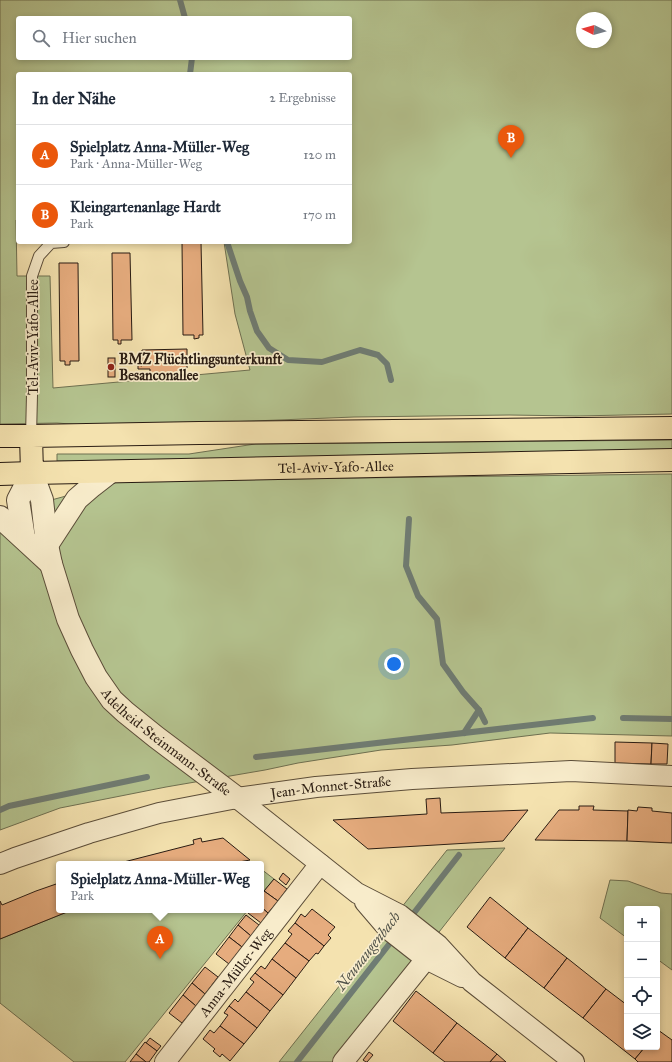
<!DOCTYPE html>
<html lang="de">
<head>
<meta charset="utf-8">
<style>
	body { margin:0; font-family:"IM FELL Great Primer",serif; background:#f2f2f3; color:#1f2937 }
	.controls { position:absolute; right:12px; bottom:12px; display:grid; overflow:hidden; border-radius:4px; box-shadow:0 2px 6px #0003 }
	.controls button { width:36px; height:36px; display:grid; place-items:center; padding:0; border:0; border-bottom:1px solid #e0e1e3; background:#fff; color:#1f2937; font:20px sans-serif }
	.compass { position:absolute; left:576px; top:12px; width:36px; height:36px; border-radius:50%; background:#fff; box-shadow:0 2px 6px #0003; rotate:275deg }
	.you { position:absolute; left:394px; top:664px; width:14px; height:14px; margin:-10px; border:3px solid #fff; border-radius:50%; background:#1a73e8; box-shadow:0 0 0 6px #1a73e833 }
	.badge { display:grid; place-items:center; width:26px; height:26px; border-radius:50%; background:#ea580c; color:#fff; font-size:13px; font-weight:700 }
	.pin { position:absolute; translate:-50% -33px; filter:drop-shadow(0 1px 2px #0008) }
	.pin::after { content:''; position:absolute; top:21px; width:14px; height:12px; background:inherit; clip-path:polygon(0 0,100% 0,50% 100%) }
	.popup { position:absolute; left:56px; top:861px; width:208px; height:52px; box-sizing:border-box; display:grid; place-content:center; border-radius:4px; background:#fff; filter:drop-shadow(0 1px 3px #0005); font-size:13px; white-space:nowrap; color:#747a83 }
	.popup b { font-size:15px; color:#1f2937 }
	.popup::after { content:''; position:absolute; left:50%; top:100%; margin-left:-8px; border:8px solid transparent; border-top-color:#fff }
	.list { margin:0; padding:0; list-style:none }
	h2 { display:flex; justify-content:space-between; align-items:center; height:52px; margin:0; padding:0 16px; font-size:17px }
	h2 small { font-size:13px; font-weight:400; color:#747a83 }
	.list li { display:grid; grid-template-columns:26px 1fr auto; gap:12px; align-items:center; box-sizing:border-box; height:60px; padding:0 16px; border-top:1px solid #e0e1e3 }
	.list b { display:block; font-size:15px; white-space:nowrap }
	.list p { margin:0; font-size:13px; white-space:nowrap; color:#747a83 }
	.list em { font-size:13px; font-style:normal; color:#747a83 }
	.icon { flex:none; width:22px; height:22px; fill:none; stroke:currentColor; stroke-width:2; stroke-linecap:round; stroke-linejoin:round }
	.map { position:relative; flex:none; width:672px; height:1062px; overflow:hidden }
	.search { position:absolute; background:#fff; box-shadow:0 2px 6px #0003; left:16px; top:16px; width:336px; height:44px; display:flex; align-items:center; gap:10px; box-sizing:border-box; padding:0 14px; border-radius:4px; color:#747a83; font-size:15px }
	.panel { position:absolute; background:#fff; box-shadow:0 2px 6px #0003; left:16px; top:72px; width:336px; height:172px; border-radius:4px }
	.map>svg:first-child { display:block }
	.green { fill:#b5c490; stroke:#6e7051; fill-rule:evenodd }
	.lines { fill:none; stroke-linecap:round; stroke-linejoin:round }
	.stream { stroke:#6f7c73; stroke-width:6 }
	.building { fill:#e6ac7e; stroke:#281b12 }
	.service-casing { stroke:#5b4d39; stroke-width:12 }
	.minor-casing { stroke:#5b4d39; stroke-width:22 }
	.tertiary-casing { stroke:#5b4d39; stroke-width:24 }
	.primary-casing { stroke:#281b12; stroke-width:24 }
	.trunk-casing { stroke:#281b12; stroke-width:24 }
	.service { stroke:#f8eccb; stroke-width:10 }
	.minor { stroke:#f8eccb; stroke-width:20 }
	.tertiary { stroke:#f8eccb; stroke-width:22 }
	.primary { stroke:#f4e2af; stroke-width:22 }
	.trunk { stroke:#f4e2af; stroke-width:22 }
	.poi-dot { fill:#8f2418; stroke:#f8eccb; stroke-width:1.5 }
	.labels { text-anchor:middle; stroke-width:3.5; stroke-linejoin:round; paint-order:stroke }
	.street-label { font-size:14px; fill:#281b12; stroke:#f8eccb }
	.poi-label { font-size:14px; font-weight:bold; fill:#281b12; stroke:#f8eccb; text-anchor:start }
	.water-label { font-size:15px; font-style:italic; fill:#51534a; stroke:#f8eccb }
</style>
</head>
<body>
<div class="map">
<svg width="672" height="1062" viewBox="0 0 672 1062">
	<rect width="100%" height="100%" fill="#f4e2af"/>
	<filter id="stains"><feTurbulence type="fractalNoise" baseFrequency=".005" numOctaves="4"/><feColorMatrix values="0 0 0 0 .2 0 0 0 0 .09 0 0 0 0 .02 0 0 0 .5 -.17"/></filter>
	<radialGradient id="worn" r=".72"><stop offset=".6" stop-color="#630" stop-opacity="0"/><stop offset="1" stop-color="#630" stop-opacity=".3"/></radialGradient>
	<!-- green -->
	<g class="green">
		<path d="M0,0H672V414L576,416L509,415L354,417L127,426H98L57,423L0,424ZM18,18H350V58H18ZM582,18H606V42H582ZM18,74H350V242H224L235,314L250,370L53,388L50,276H17L16,220H18Z"/>
		<polygon points="672,440 672,451 191,463 57,461 57,454 189,454 255,444"/>
		<polygon points="672,474 672,736 550,733 452,745 381,750 298,763 265,770 166,787 60,808 0,830 0,514 121,481"/>
		<polygon points="505,848 337,1062 279,1062 447,850"/>
		<polygon points="261,869 274,879 261,895"/>
		<polygon points="610,880 628,881 661,893 672,894 672,970 657,959 657,909 627,909 627,938 600,918"/>
		<polygon points="72,910 248,910 125,1062 74,1062 0,1003 0,939"/>
	</g>
	<g class="lines">
		<!-- stream -->
		<g class="stream">
			<polyline points="180,0 185,18"/>
			<polyline points="190,74 192,58"/>
			<polyline points="227,242 240,281 247,297 250,311 257,331 269,348 288,360 322,362 360,350 378,355 387,364 391,380"/>
			<polyline points="409,519 406,566 418,596 437,619 443,664 463,692 479,710 485,722"/>
			<polyline points="623,718 672,719"/>
			<polyline points="464,733 479,710"/>
			<polyline points="256,757 593,718"/>
			<polyline points="0,810 9,806 147,777"/>
			<polyline points="410,918 459,855"/>
			<polyline points="297,1062 394,938"/>
		</g>
	</g>
	<!-- building -->
	<g class="building">
		<polygon points="182,242 201,242 203,335 199,335 199,338 194,339 194,335 183,335"/>
		<polygon points="112,253 130,253 132,340 121,340 121,344 118,344 118,340 113,340"/>
		<polygon points="59,263 78,263 79,361 70,361 70,365 65,365 65,361 60,361"/>
		<polygon points="187,349 187,368 180,369 180,376 150,376 150,369 138,369 138,365 142,366 142,350"/>
		<rect x="108" y="358" width="7" height="19"/>
		<polygon points="615,742 652,743 651,764 615,763"/>
		<polygon points="652,743 668,744 667,764 651,764"/>
		<polygon points="440,798 441,813 528,810 503,841 368,849 333,820 427,814 426,799"/>
		<polygon points="579,806 594,806 593,810 628,811 627,841 535,840 559,810 579,810"/>
		<polygon points="638,807 652,808 652,811 672,813 672,843 627,841 628,810 637,811"/>
		<polygon points="201,838 202,842 223,838 250,860 228,864 116,864 194,844 193,840"/>
		<polygon points="283,873 290,879 286,885 279,879"/>
		<polygon points="274,879 287,889 278,901 264,891"/>
		<polygon points="59,883 59,910 72,910 0,939 0,901 2,905 36,891"/>
		<polygon points="264,891 278,901 268,913 261,907 261,895"/>
		<polygon points="490,897 528,928 505,958 467,927"/>
		<polygon points="261,907 268,913 261,923 248,913 250,910 261,910"/>
		<polygon points="312,909 335,927 328,935 331,938 324,946 295,923 301,914 305,917"/>
		<polygon points="246,915 259,925 251,936 238,925"/>
		<polygon points="295,923 324,946 318,954 316,953 309,961 285,943 292,934 288,931"/>
		<polygon points="238,925 251,936 242,947 229,937"/>
		<polygon points="528,928 567,958 544,988 505,958"/>
		<polygon points="229,937 242,947 229,964 216,954"/>
		<polygon points="285,943 309,961 296,978 272,959"/>
		<polygon points="567,958 606,989 583,1018 544,988"/>
		<polygon points="272,959 296,978 283,995 255,973 261,966 265,969"/>
		<polygon points="205,967 218,977 205,994 192,983"/>
		<polygon points="255,973 283,995 270,1011 246,992 254,982 250,979"/>
		<polygon points="192,983 205,994 196,1006 183,995"/>
		<polygon points="606,989 627,1005 627,1047 645,1047 635,1059 583,1018"/>
		<polygon points="416,991 457,1023 433,1053 393,1021"/>
		<polygon points="246,992 270,1011 257,1028 229,1006 235,999 238,1002"/>
		<polygon points="183,995 196,1006 182,1023 169,1013"/>
		<polygon points="229,1006 257,1028 244,1044 220,1026 228,1015 224,1013"/>
		<polygon points="457,1023 497,1054 490,1062 445,1062 433,1053"/>
		<polygon points="220,1026 244,1044 230,1061 222,1054 220,1057 213,1051 215,1049 203,1039 210,1030 214,1033"/>
		<polygon points="658,1030 672,1040 672,1062 638,1062 635,1059 645,1047 657,1047 657,1031"/>
		<polygon points="150,1038 161,1046 157,1051 146,1043"/>
		<polygon points="145,1042 157,1051 149,1062 146,1062 136,1054"/>
		<polygon points="369,1052 373,1055 367,1062 366,1062 363,1060"/>
		<polygon points="136,1054 146,1062 130,1062"/>
		<polygon points="497,1054 506,1062 490,1062"/>
	</g>
	<g class="lines">
		<defs>
			<polyline id="service" points="31,436 32,395 32,276 39,256 51,243 64,242"/>
			<g id="minor">
				<polyline points="237,798 357,893 400,915 438,945 472,982 574,1062"/>
				<path id="s1" d="M0,864L15,858L89,833L159,813L237,798L316,787L412,779L571,771L672,776"/>
				<polyline points="365,902 389,930 426,959 462,977"/>
				<path id="s2" d="M165,1062L320,864"/>
				<polyline points="343,1062 426,959"/>
			</g>
			<g id="tertiary">
				<path id="s3" d="M32,473L42,500L47,545L51,564L68,619L82,650L96,677L112,700L125,712L156,737L237,798"/>
				<polyline points="0,517 51,564"/>
				<polyline points="24,538 18,500 32,473"/>
				<polyline points="47,545 77,499 92,486 110,472"/>
			</g>
			<g id="primary">
				<path id="s4" d="M672,428L199,433L31,436L32,473L672,460"/>
			</g>
			<g id="trunk">
				<polyline points="0,436 31,436"/>
				<polyline points="0,474 32,473"/>
			</g>
		</defs>
		<!-- service casing -->
		<use href="#service" class="service-casing"/>
		<!-- minor casing -->
		<use href="#minor" class="minor-casing"/>
		<!-- tertiary casing -->
		<use href="#tertiary" class="tertiary-casing"/>
		<!-- primary casing -->
		<use href="#primary" class="primary-casing"/>
		<!-- trunk casing -->
		<use href="#trunk" class="trunk-casing"/>
		<!-- service -->
		<use href="#service" class="service"/>
		<!-- minor -->
		<use href="#minor" class="minor"/>
		<!-- tertiary -->
		<use href="#tertiary" class="tertiary"/>
		<!-- primary -->
		<use href="#primary" class="primary"/>
		<!-- trunk -->
		<use href="#trunk" class="trunk"/>
	</g>
	<!-- markers -->
	<circle class="poi-dot" cx="111" cy="367" r="4"/>
	<g class="labels">
		<!-- street labels -->
		<g class="street-label">
			<text transform="translate(33 337) rotate(-90)" y="5">Tel-Aviv-Yafo-Allee</text>
			<text dy="5" stroke="none"><textPath href="#s4" startOffset="982">Tel-Aviv-Yafo-Allee</textPath></text>
			<text dy="5" stroke="none"><textPath href="#s3" startOffset="312">Adelheid-Steinmann-Straße</textPath></text>
			<text dy="5" stroke="none"><textPath href="#s1" startOffset="341">Jean-Monnet-Straße</textPath></text>
			<text dy="5" stroke="none"><textPath href="#s2" startOffset="114">Anna-Müller-Weg</textPath></text>
		</g>
		<!-- poi labels -->
		<g class="poi-label">
			<text x="119" y="364">BMZ Flüchtlingsunterkunft<tspan x="119" dy="16">Besanconallee</tspan></text>
		</g>
		<!-- water labels -->
		<g class="water-label">
			<text transform="translate(368 951) rotate(-52)" y="5">Neunaugenbach</text>
		</g>
	</g>
	<rect width="100%" height="100%" filter="url(#stains)"/>
	<rect width="100%" height="100%" fill="url(#worn)"/>
</svg>
<div class="controls">
<button>+</button>
<button>−</button>
<button><svg class="icon" aria-label="locate" viewBox="0 0 24 24"><circle cx="12" cy="12" r="6"/><path d="M12 2v4M12 18v4M2 12h4M18 12h4"/></svg></button>
<button><svg class="icon" aria-label="layers" viewBox="0 0 24 24"><path d="M12 4l9 5-9 5-9-5zM3 14l9 5 9-5"/></svg></button>
</div>
<svg class="compass" viewBox="-18 -18 36 36"><path d="M0-13l5 13h-10z" fill="#e53935"/><path d="M0 13l5-13h-10z" fill="#747a83"/></svg>
<div class="you"></div>
<div class="pin badge" style="left:160px;top:959px">A</div>
<div class="popup"><b>Spielplatz Anna-Müller-Weg</b>Park</div>
<div class="pin badge" style="left:511px;top:158px">B</div>
<div class="search"><svg class="icon" aria-label="search" viewBox="0 0 24 24"><circle cx="10" cy="10" r="6"/><path d="M15 15l6 6"/></svg>Hier suchen</div>
<section class="panel">
<h2>In der Nähe<small>2 Ergebnisse</small></h2>
<ul class="list">
<li><span class="badge">A</span><div><b>Spielplatz Anna-Müller-Weg</b><p>Park · Anna-Müller-Weg</p></div><em>120 m</em></li>
<li><span class="badge">B</span><div><b>Kleingartenanlage Hardt</b><p>Park</p></div><em>170 m</em></li>
</ul>
</section>
</div>
</body>
</html>
